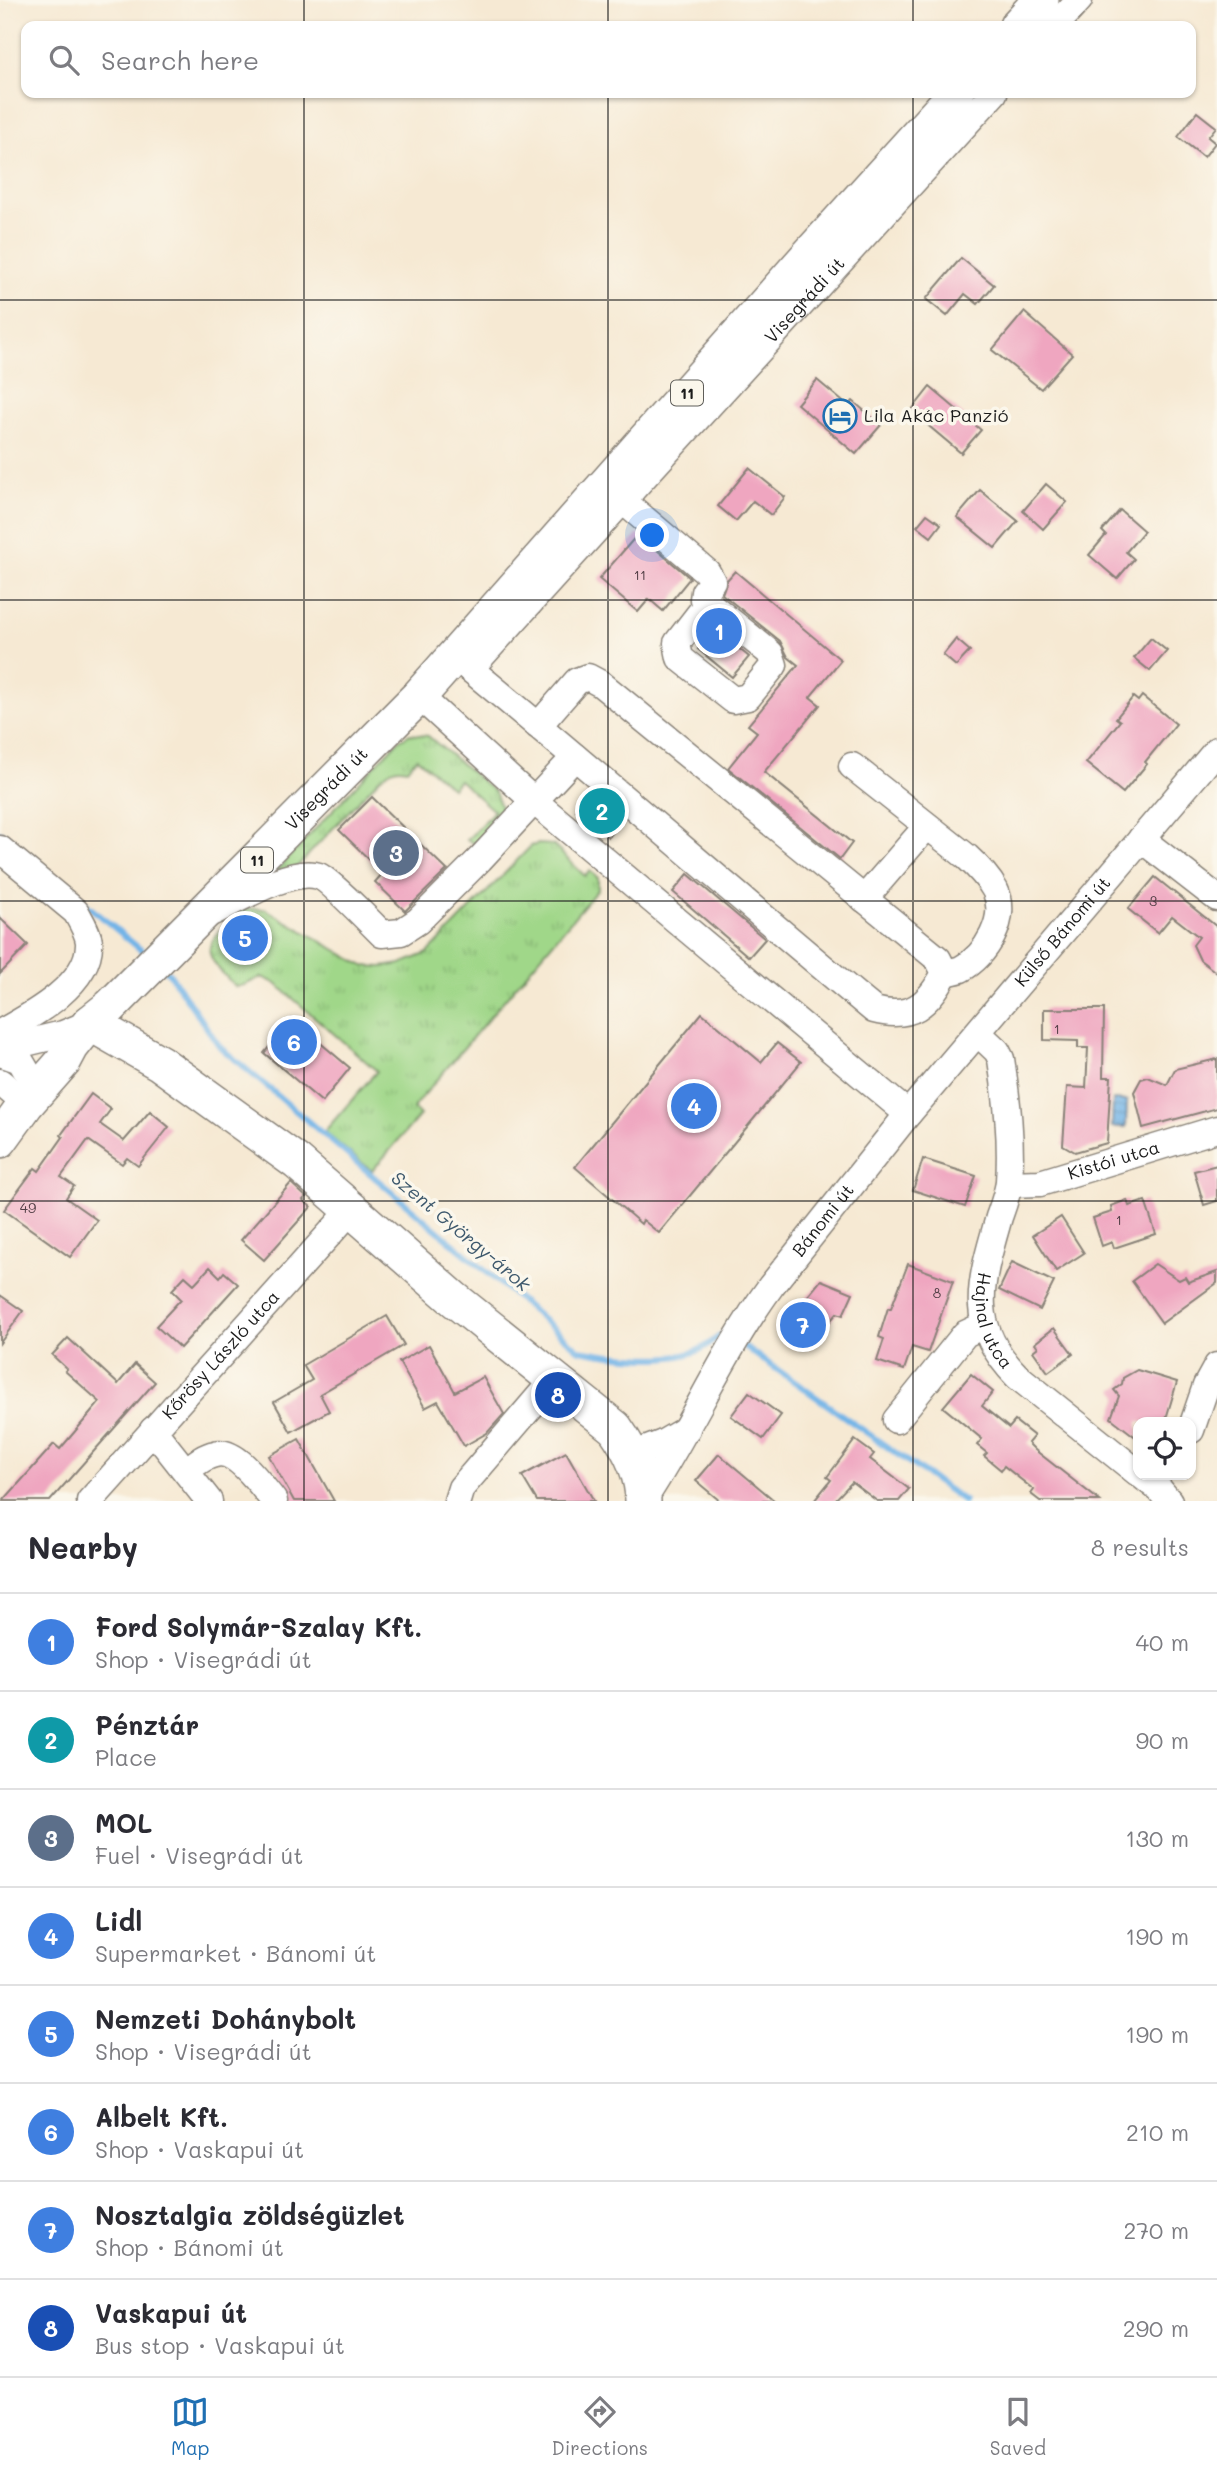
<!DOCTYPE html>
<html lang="en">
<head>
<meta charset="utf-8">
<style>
	body { margin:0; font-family:Mali,sans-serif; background:#f7f7f7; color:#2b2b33 }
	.controls { position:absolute; right:21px; bottom:21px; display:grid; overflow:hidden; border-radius:14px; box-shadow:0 2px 5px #0004 }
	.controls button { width:63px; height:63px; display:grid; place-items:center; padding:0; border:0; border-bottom:2px solid #e1e1e2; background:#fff; color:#2b2b33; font:35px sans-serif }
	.you { position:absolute; left:653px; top:536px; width:24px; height:24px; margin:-18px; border:5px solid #fff; border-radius:50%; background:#1a73e8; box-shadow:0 0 0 10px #1a73e833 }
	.badge { display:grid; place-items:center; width:46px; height:46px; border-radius:50%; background:#1f6fb2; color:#fff; font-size:23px; font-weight:700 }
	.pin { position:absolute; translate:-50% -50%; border:4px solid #fff; box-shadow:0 2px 7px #0006 }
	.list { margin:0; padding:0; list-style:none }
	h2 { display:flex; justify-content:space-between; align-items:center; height:91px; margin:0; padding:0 28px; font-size:30px }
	h2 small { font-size:23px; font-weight:400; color:#7c7c81 }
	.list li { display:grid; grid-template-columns:46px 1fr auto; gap:21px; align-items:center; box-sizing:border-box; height:98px; padding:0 28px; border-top:2px solid #e1e1e2 }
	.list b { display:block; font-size:26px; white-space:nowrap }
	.list p { margin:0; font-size:23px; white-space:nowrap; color:#7c7c81 }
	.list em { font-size:23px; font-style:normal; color:#7c7c81 }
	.icon { flex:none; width:38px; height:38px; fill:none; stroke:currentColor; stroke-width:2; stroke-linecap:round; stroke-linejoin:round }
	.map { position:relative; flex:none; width:1217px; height:1501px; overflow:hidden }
	.search { position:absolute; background:#fff; box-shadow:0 2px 5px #0004; left:21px; right:21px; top:21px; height:77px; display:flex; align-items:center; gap:18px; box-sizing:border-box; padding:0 24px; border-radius:14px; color:#7c7c81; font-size:26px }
	.sheet { height:875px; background:#fff }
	nav { display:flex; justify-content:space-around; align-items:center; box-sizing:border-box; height:98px; border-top:2px solid #e1e1e2; background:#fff; font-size:19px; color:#7c7c81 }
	nav a { display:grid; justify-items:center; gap:4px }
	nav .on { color:#1f6fb2 }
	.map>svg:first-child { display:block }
	.grass { fill:url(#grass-tufts); stroke:#5e7a52; stroke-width:2 }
	.water { fill:url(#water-rules); stroke:#476882; stroke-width:2 }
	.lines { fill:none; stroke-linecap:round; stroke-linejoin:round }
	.stream { stroke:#72b4e7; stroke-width:6 }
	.building { fill:#efa6c0 }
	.minor-casing { stroke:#898278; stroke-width:29 }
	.major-casing { stroke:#898278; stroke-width:38 }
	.minor { stroke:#fff; stroke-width:26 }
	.major { stroke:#fff; stroke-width:35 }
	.grid { fill:none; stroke:#1c1c1c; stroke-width:2; stroke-opacity:0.55 }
	.labels { text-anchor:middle; stroke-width:7; stroke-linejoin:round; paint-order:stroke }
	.number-label { font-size:14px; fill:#513e45 }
	.shield { fill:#fbf7ec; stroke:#5f5e5a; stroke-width:2 }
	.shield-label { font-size:16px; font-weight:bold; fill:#1c1c1c }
	.street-label { font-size:18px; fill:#1c1c1c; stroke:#fbf7ec }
	.poi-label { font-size:18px; fill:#1c1c1c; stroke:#fbf7ec; text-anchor:start }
	.water-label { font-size:19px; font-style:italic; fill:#3e596d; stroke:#fbf7ec }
</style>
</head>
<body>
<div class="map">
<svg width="1217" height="1501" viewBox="0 0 1217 1501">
	<defs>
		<pattern id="grass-tufts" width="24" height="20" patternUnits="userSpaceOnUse" patternTransform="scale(1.75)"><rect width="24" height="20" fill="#a0d789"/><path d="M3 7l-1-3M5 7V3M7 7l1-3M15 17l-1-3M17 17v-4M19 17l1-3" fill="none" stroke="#89b876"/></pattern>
		<pattern id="water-rules" width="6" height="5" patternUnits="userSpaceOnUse" patternTransform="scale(1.75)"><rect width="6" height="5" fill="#72b4e7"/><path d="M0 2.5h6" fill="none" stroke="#629ac6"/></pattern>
	</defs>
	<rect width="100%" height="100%" fill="#fbf7ec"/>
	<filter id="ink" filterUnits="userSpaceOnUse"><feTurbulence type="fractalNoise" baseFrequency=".0143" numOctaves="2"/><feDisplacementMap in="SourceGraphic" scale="14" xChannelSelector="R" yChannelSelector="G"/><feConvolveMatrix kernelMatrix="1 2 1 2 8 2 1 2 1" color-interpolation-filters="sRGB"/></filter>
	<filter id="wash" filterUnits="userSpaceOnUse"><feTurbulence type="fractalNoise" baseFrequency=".00686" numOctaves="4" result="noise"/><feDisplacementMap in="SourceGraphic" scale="28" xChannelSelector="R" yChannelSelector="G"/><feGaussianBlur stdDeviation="1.57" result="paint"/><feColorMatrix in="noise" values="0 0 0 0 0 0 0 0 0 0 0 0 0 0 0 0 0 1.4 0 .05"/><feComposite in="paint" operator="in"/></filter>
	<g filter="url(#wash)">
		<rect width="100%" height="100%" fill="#f6e9d3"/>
		<!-- grass -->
		<g class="grass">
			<path d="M410,734L428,736L495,792L503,813L499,831L477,845L467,840L494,811L459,780L452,788L417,758L407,769C395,766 390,770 380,778L296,868L270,877L398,741Z"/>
			<path d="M538,844L553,845L585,876L590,871L598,878V889L413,1108L420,1115L372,1171L324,1132L377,1071L275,983L262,977L244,985L236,987C194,946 207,946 242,908L265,909L364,966L382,967L401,964L428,953L531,846Z"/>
		</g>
		<!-- water -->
		<polygon class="water" points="1113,1100 1127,1101 1126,1127 1112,1127"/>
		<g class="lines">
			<!-- stream -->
			<g class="stream">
				<polyline points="0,833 11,842"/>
				<polyline points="82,901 146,954"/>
				<path d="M162,968L169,973L220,1047L579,1350C612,1356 670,1365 701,1349C709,1345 716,1338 724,1333L730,1337"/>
				<polyline points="742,1345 964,1501"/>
			</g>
		</g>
		<g id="blocks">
			<!-- building -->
			<g class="building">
				<polygon points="1197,112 1216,127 1208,137 1215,143 1204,157 1178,137"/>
				<polygon points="961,258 994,285 978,304 965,294 947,316 926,299"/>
				<polygon points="1024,312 1072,354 1041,389 992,350"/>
				<polygon points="817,380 848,406 853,401 881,425 856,454 797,404"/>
				<polygon points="930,387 981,430 961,453 911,411"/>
				<polygon points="749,468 785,497 771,515 753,501 736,521 718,506"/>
				<polygon points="1046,484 1067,502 1043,529 1023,511"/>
				<polygon points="980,490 1018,521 995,548 957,517"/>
				<polygon points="1120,510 1144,531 1126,552 1134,559 1117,579 1089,555 1106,535 1102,531"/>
				<polygon points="927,514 941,524 931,537 917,526"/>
				<polygon points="638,534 690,578 663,611 649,599 638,612 599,579"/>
				<polygon points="735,571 841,660 810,697 820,705 764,772 852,843 840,859 728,768 757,732 748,725 798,665 788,657 780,641 722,594 727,580"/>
				<polygon points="715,629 749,657 732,677 698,649"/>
				<polygon points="1151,638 1167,651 1150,671 1134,658"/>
				<polygon points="956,639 970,651 956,666 943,655"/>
				<polygon points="1142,696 1176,724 1145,762 1147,764 1123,793 1086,763 1120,721 1116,718 1133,697 1138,701"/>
				<polygon points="591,791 623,818 608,837 576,810"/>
				<polygon points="372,797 447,870 405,911 375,882 383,873 339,830"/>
				<polygon points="688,874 765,939 749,957 673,892"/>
				<polygon points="1155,877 1217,927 1217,973 1200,960 1193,945 1199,937 1172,916 1158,933 1128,909"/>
				<polygon points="0,918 28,945 0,974"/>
				<polygon points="250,922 261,933 241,955 230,944"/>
				<polygon points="1044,1009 1104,1009 1103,1077 1111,1077 1107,1143 1075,1152 1063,1145 1067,1087 1086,1088 1088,1048 1078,1048 1078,1041 1044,1040"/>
				<polygon points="702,1013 761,1062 777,1043 801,1062 659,1233 643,1220 641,1224 575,1167"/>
				<polygon points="292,1019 350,1068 322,1102 264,1053"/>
				<polygon points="1217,1059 1217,1108 1143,1128 1134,1092 1141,1079 1148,1077 1167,1085 1175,1069"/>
				<polygon points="91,1094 111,1109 100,1124 124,1141 150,1111 169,1127 138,1166 127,1158 122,1164 88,1140 61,1177 74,1186 66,1198 97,1220 70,1257 4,1210 35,1168 39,1171 63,1137 61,1135"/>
				<polygon points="923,1159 976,1176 965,1207 913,1190"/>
				<polygon points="1217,1165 1217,1201 1204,1205 1194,1171"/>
				<polygon points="291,1183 306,1197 303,1200 311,1207 264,1260 241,1240"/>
				<polygon points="1127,1200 1129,1206 1145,1201 1156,1234 1114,1248 1112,1242 1102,1246 1093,1218 1112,1212 1111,1206"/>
				<polygon points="1061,1217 1084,1253 1056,1271 1033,1235"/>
				<polygon points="1012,1262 1054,1282 1040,1310 999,1290"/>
				<polygon points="908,1264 953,1281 928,1352 912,1347 904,1370 877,1361 884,1339 879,1337 888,1308 891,1308"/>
				<polygon points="1155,1264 1179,1280 1185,1277 1188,1282 1217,1272 1217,1283 1162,1323 1132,1281"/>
				<polygon points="210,1267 220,1277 224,1272 238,1284 180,1348 156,1326 181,1299 172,1290 185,1276 194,1284"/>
				<polygon points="821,1280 853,1293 843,1315 837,1313 807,1348 781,1329"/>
				<polygon points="0,1295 23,1311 0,1343"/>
				<polygon points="387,1316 404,1345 320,1394 329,1411 291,1432 274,1402 312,1380 303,1365"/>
				<polygon points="1054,1328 1073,1354 1048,1372 1033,1351 1038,1347 1035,1343"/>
				<polygon points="68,1338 118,1384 135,1364 155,1382 50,1501 3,1501 54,1444 60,1449 100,1402 65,1371 67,1369 52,1355"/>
				<polygon points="429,1345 455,1392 483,1377 504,1414 487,1433 464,1446 438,1401 425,1408 399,1362"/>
				<polygon points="1137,1370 1177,1382 1165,1422 1138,1422 1138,1439 1111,1418 1119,1396 1114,1390 1122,1384 1123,1378"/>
				<polygon points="971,1374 993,1392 982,1406 1009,1428 1015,1421 1034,1436 1028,1443 1035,1450 1100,1501 1040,1501 1031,1494 1034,1490 1004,1466 1001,1470 984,1456 987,1453 977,1445 982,1439 943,1407"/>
				<polygon points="749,1392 781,1415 763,1439 731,1416"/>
				<polygon points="299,1439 325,1485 334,1501 294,1501 269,1456"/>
				<polygon points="855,1440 874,1454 870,1459 909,1489 899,1501 877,1501 852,1482 834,1501 814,1501 831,1480 827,1477"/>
				<polygon points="566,1452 594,1501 537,1501 522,1476"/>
				<polygon points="719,1454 775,1501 720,1501 696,1481"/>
			</g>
		</g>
	</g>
	<g filter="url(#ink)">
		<use href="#blocks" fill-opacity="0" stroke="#898278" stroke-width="2"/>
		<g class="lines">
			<defs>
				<g id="minor">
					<polyline points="1055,26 1079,0"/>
					<path id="s1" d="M614,477L631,491L994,93"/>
					<polyline points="623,501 707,572 712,581 704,592 703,599 708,603 770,653 774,665 748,697 733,700 680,658 677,643 708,603"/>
					<polyline points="457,657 470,669 631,491"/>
					<path d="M470,669C606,781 738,897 874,1010C911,1020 928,1005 945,973L938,959L601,684L588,677L577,681L538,726"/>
					<polyline points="419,696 534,801 908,1114"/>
					<path d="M852,766L967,857C978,867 988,877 995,890C1009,918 986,956 961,969C956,971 949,972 945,973"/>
					<polyline points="1141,839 1217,898"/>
					<path d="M0,849L76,912C81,921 88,932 89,942C91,984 31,1016 0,1033"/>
					<polyline points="864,899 927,826"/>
					<path d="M213,912C238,900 291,867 319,876C328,879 372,924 382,934L401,932L418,921L480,859L575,757"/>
					<path id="s2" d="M978,1033L997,1051L1001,1059C1007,1099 1012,1140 1009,1181C1008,1193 1003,1206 999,1217C981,1281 965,1323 1017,1376L1138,1473"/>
					<polyline points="0,1049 63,1034 90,1023"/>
					<polyline points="0,1053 20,1060 30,1077 33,1095"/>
					<polyline points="0,1082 26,1104"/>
					<path id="s3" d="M1009,1184L1040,1183L1217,1129"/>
					<polyline points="896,1420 965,1334 984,1325"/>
					<polyline points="153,1430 209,1501"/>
					<polyline points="1191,1430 1206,1386 1217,1366"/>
					<polyline points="632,1455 663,1443 687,1429"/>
					<path d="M186,1471C195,1464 204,1456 215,1454C236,1448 262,1486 274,1501"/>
					<polyline points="1141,1475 1159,1489 1169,1501"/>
					<path id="s4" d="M644,1499C690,1430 722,1353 771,1286L908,1114L1217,750"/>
					<path id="s5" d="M90,1501L352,1209"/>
					<polyline points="457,1501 461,1488 544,1391 557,1380"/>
				</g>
				<g id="major">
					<polyline points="1017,26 1041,0"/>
					<path d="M90,1023L160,1063L297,1162L454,1299L615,1428C630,1449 643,1474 643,1501"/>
					<path id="s6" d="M0,1140L26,1104L63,1062L71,1047L90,1023L110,1007L419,696L807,257L956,93"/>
				</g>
			</defs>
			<!-- minor casing -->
			<use href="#minor" class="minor-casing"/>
			<!-- major casing -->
			<use href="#major" class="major-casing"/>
			<!-- minor -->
			<use href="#minor" class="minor"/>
			<!-- major -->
			<use href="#major" class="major"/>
		</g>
	</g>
	<!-- grid -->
	<path class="grid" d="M304,0V26M608,0V26M913,0V26M304,93V1501M608,93V1501M913,93V1501M0,300H1217M0,600H1217M0,901H1217M0,1201H1217"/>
	<!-- icons -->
	<defs>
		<symbol id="hotel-ring" viewBox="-11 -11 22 22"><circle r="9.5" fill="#fbf7ec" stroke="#1f6fb2" stroke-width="1.5"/><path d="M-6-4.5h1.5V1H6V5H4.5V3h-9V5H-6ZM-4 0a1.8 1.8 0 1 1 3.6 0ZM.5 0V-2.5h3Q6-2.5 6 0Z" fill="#1f6fb2"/></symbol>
	</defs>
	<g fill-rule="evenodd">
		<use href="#hotel-ring" x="821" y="397" width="38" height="38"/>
	</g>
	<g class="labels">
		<!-- number labels -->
		<g class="number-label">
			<text x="640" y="580">11</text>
			<text x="1153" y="906">3</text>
			<text x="1057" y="1034">1</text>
			<text x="28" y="1213">49</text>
			<text x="1119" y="1225">1</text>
			<text x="937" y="1298">8</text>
		</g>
		<!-- shield labels -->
		<g class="shield">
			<rect x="671" y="380.5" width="32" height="25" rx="5"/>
			<rect x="241" y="847.5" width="32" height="25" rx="5"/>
		</g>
		<g class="shield-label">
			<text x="687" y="399">11</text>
			<text x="257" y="866">11</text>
		</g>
		<!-- street labels -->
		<g class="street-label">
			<text dy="6" stroke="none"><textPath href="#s1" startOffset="280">Visegrádi út</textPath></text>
			<text dy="6" stroke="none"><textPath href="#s6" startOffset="481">Visegrádi út</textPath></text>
			<text dy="6" stroke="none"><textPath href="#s4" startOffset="707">Külső Bánomi út</textPath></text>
			<text dy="6" stroke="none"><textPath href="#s3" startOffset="108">Kistói utca</textPath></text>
			<text dy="6" stroke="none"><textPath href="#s4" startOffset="332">Bánomi út</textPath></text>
			<text dy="6" stroke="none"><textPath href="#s2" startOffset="303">Hajnal utca</textPath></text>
			<text dy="6" stroke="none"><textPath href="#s5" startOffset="196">Kőrösy László utca</textPath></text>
		</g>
		<!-- poi labels -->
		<g class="poi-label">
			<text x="864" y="422">Lila Akác Panzió</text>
		</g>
		<!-- water labels -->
		<g class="water-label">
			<text transform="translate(461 1231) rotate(40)" y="7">Szent György-árok</text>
		</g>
	</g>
</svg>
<div class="controls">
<button><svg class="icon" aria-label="locate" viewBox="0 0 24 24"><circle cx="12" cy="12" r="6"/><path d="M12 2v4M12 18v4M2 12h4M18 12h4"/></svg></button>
</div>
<div class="you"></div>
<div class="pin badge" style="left:719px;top:631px;background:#3f7fe0">1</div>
<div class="pin badge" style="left:602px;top:811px;background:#0f9aa8">2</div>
<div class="pin badge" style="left:396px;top:853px;background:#5c6f8a">3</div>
<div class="pin badge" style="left:694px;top:1106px;background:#3f7fe0">4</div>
<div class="pin badge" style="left:245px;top:938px;background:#3f7fe0">5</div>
<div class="pin badge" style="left:294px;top:1042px;background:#3f7fe0">6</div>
<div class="pin badge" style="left:803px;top:1325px;background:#3f7fe0">7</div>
<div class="pin badge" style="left:558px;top:1395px;background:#1a4fb4">8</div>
<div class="search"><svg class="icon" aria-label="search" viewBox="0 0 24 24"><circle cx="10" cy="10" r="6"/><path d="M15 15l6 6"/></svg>Search here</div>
</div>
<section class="sheet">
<h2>Nearby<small>8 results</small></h2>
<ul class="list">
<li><span class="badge" style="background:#3f7fe0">1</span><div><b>Ford Solymár-Szalay Kft.</b><p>Shop · Visegrádi út</p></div><em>40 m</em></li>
<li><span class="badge" style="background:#0f9aa8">2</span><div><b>Pénztár</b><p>Place</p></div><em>90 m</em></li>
<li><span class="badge" style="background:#5c6f8a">3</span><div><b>MOL</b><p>Fuel · Visegrádi út</p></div><em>130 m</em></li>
<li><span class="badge" style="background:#3f7fe0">4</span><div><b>Lidl</b><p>Supermarket · Bánomi út</p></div><em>190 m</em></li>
<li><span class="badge" style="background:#3f7fe0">5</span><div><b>Nemzeti Dohánybolt</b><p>Shop · Visegrádi út</p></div><em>190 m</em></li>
<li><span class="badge" style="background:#3f7fe0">6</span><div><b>Albelt Kft.</b><p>Shop · Vaskapui út</p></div><em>210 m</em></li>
<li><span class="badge" style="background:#3f7fe0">7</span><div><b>Nosztalgia zöldségüzlet</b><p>Shop · Bánomi út</p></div><em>270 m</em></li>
<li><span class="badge" style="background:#1a4fb4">8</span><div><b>Vaskapui út</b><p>Bus stop · Vaskapui út</p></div><em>290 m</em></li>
</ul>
</section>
<nav>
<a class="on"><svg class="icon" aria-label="map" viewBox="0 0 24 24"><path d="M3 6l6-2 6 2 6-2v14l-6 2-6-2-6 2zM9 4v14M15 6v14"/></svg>Map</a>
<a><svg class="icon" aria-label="directions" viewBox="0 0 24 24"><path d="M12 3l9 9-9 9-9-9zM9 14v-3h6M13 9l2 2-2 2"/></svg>Directions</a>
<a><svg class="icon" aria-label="saved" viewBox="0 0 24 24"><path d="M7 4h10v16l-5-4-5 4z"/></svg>Saved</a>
</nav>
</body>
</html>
